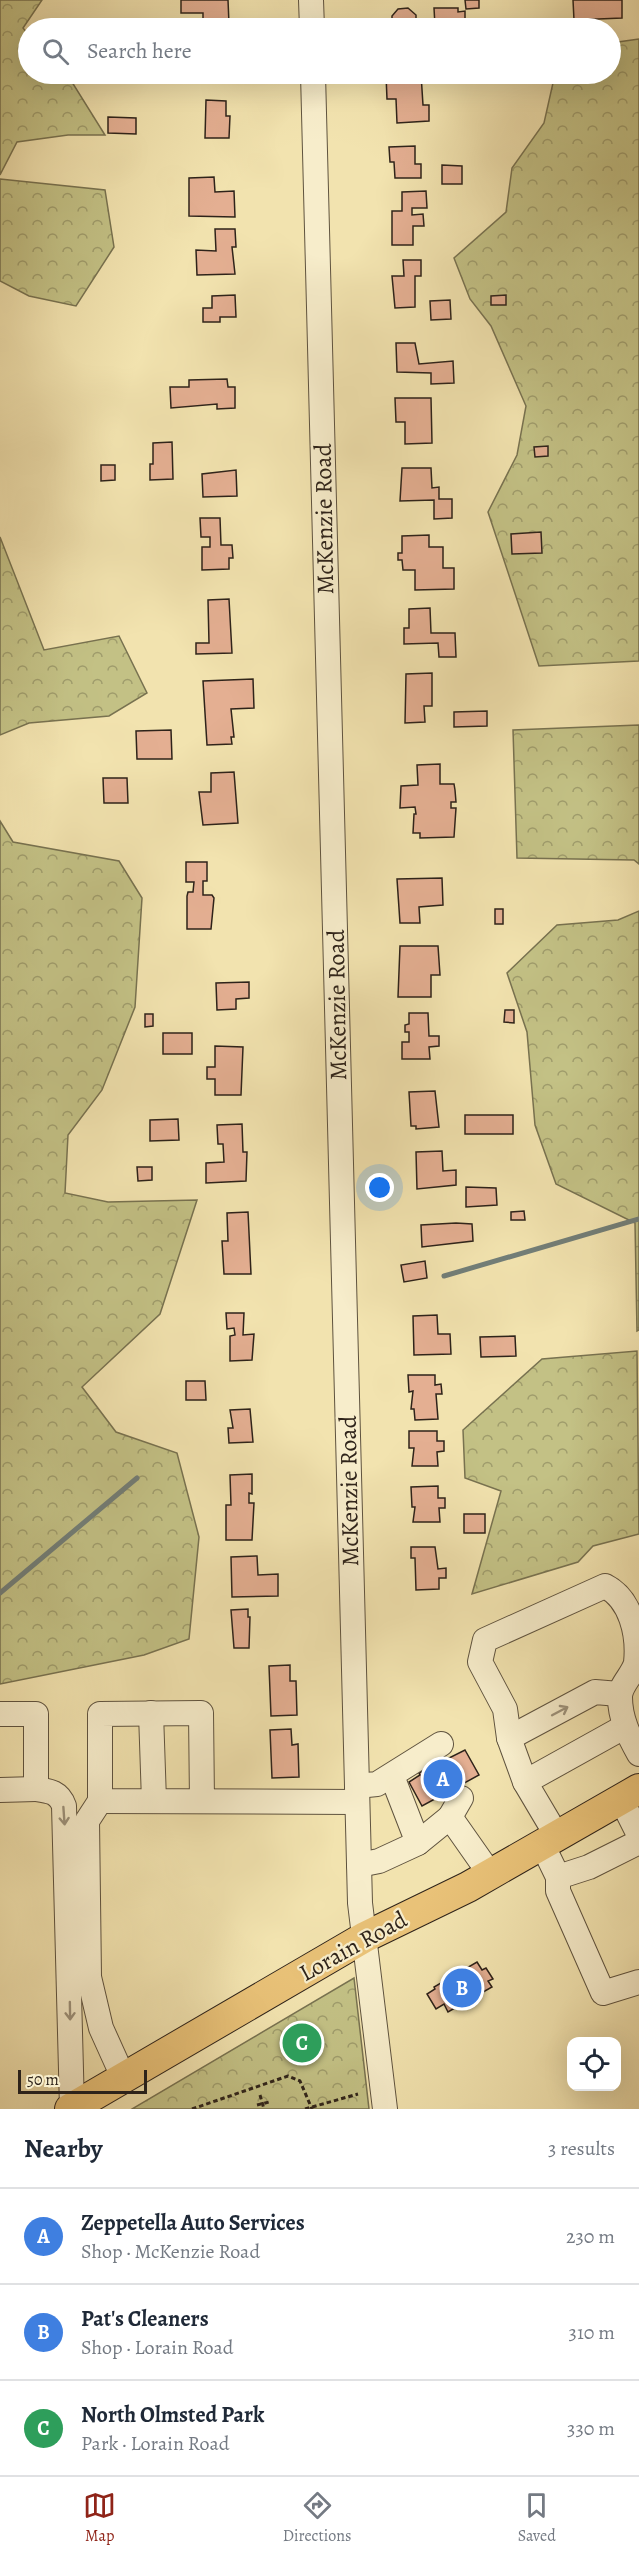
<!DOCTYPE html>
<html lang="en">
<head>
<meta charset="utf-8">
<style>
	body { margin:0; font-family:Alegreya,serif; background:#f2f2f3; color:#1f2937 }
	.controls { position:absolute; right:18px; bottom:18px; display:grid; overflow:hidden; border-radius:12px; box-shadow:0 6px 24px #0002 }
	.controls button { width:54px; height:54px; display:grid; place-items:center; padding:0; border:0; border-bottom:2px solid #e0e1e3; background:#fff; color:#1f2937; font:30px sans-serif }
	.scale { position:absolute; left:18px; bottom:15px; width:129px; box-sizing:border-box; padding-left:6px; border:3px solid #2e231a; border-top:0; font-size:16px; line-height:21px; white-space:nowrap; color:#2e231a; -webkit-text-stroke:4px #f7edcb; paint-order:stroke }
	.you { position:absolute; left:380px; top:1188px; width:21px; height:21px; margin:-15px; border:4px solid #fff; border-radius:50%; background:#1a73e8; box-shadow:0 0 0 9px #1a73e833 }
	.badge { display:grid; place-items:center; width:39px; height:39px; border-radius:50%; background:#8f2418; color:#fff; font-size:20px; font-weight:700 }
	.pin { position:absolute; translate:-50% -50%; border:3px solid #fff; box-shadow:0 2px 6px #0006 }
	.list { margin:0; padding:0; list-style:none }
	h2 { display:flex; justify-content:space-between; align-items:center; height:78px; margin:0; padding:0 24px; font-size:26px }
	h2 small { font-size:20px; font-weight:400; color:#747a83 }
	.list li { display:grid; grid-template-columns:39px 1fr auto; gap:18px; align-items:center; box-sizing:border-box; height:96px; padding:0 24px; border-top:2px solid #e0e1e3 }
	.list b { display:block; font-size:22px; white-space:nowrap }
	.list p { margin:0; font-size:20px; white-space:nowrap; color:#747a83 }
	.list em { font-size:20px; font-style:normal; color:#747a83 }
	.icon { flex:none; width:33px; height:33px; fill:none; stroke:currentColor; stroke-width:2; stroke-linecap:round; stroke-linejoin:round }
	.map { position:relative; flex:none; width:639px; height:2109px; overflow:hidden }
	.search { position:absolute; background:#fff; box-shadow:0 6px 24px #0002; left:18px; right:18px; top:18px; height:66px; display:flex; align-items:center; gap:15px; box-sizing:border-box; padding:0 21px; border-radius:33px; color:#747a83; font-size:22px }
	.sheet { height:366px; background:#fff }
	nav { display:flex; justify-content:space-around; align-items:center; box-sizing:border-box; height:84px; border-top:2px solid #e0e1e3; background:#fff; font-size:16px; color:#747a83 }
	nav a { display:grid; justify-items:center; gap:3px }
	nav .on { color:#8f2418 }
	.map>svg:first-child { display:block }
	.forest { fill:url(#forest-crowns); stroke:#787250; stroke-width:1.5 }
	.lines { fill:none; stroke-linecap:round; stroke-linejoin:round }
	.stream { stroke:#727e78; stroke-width:5 }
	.building { fill:#e4af92; stroke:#2e231a; stroke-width:1.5 }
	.minor-casing { stroke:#5f533f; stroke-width:26 }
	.major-casing { stroke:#2e231a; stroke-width:32 }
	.path { stroke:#2e231a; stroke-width:3; stroke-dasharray:4.5 3; stroke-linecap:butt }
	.minor { stroke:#f7edcb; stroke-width:24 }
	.major { stroke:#e9c278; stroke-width:30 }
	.oneway { stroke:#9d927b }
	.labels { text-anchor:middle; stroke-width:4.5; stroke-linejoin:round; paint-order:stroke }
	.street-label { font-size:24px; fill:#2e231a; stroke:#f7edcb }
</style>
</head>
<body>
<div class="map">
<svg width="639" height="2109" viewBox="0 0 639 2109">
	<defs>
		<pattern id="forest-crowns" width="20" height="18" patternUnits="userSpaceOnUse" patternTransform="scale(1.5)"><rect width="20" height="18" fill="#c3c185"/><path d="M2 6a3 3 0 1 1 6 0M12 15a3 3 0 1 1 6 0" fill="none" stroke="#9f9c6c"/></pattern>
	</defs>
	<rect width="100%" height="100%" fill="#f2e3af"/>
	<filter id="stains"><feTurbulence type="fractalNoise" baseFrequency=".00333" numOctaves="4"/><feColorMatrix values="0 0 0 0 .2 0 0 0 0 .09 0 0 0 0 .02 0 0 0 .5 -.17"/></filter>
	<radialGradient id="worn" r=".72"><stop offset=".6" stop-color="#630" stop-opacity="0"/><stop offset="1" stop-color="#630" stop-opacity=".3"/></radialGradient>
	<!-- forest -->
	<g class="forest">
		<polygon points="0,0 42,0 23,28 28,34 28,74 67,74 105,135 68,135 17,142 0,175"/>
		<polygon points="639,39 639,661 539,666 488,512 517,455 526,406 491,326 470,299 454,258 506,212 512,168 544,123 555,74 610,74 611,43"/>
		<polygon points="0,179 105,190 114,247 76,306 29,296 0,281"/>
		<polygon points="0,537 44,650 119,636 147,693 109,716 29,723 0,735"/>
		<polygon points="639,725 639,864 634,860 517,858 513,730"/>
		<polygon points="0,821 13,842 119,861 142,898 135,1007 102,1090 68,1135 65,1193 108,1202 197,1200 160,1314 82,1387 116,1432 177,1453 199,1537 189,1639 144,1655 0,1684"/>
		<polygon points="639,911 639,1330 637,1331 635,1223 556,1184 535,1125 527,1032 507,973 557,925 618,920"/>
		<polygon points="637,1351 639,1534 593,1546 578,1562 472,1594 501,1491 465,1478 463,1430 542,1359"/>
		<polygon points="354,1978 369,2109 132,2109"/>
	</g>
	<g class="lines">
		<!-- stream -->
		<g class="stream">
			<polyline points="444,1276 639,1219"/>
			<polyline points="0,1593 137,1478"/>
		</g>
	</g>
	<!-- building -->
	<g class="building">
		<polygon points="181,0 228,0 229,24 203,25 203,13 181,13"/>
		<polygon points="465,0 479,0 479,8 466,9"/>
		<polygon points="573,0 622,0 622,18 574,20"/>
		<polygon points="408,8 416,15 416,21 424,21 424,28 382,28 382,26 392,26 392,16 398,9"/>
		<polygon points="434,8 458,8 458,12 465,11 465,24 435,26"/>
		<rect x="171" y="74" width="19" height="7"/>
		<polygon points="421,74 423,105 429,105 429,121 397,123 396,99 387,99 386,75"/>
		<polygon points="206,100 226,101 226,116 230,116 229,138 205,138"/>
		<polygon points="108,117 136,118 136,134 108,133"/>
		<polygon points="415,146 415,164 421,164 421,178 395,178 394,162 390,162 389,147"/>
		<polygon points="442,165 462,166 462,184 442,184"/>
		<polygon points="214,177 215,192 234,191 235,217 189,216 189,178"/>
		<polygon points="426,191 427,208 412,208 412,215 423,214 424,226 413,226 413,245 392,245 392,211 402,211 402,192"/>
		<polygon points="215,229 235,229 236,247 232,247 235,274 197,275 196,250 216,251"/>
		<polygon points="403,260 421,260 421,276 415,276 415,307 395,308 392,276 404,276"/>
		<polygon points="235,295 236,317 220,317 220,322 203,322 203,308 212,308 212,296"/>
		<polygon points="506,295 506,305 491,305 491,296"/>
		<polygon points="450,300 451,319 431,320 430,301"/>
		<polygon points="396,343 415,343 419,364 453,361 454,383 431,384 431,373 397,372"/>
		<polygon points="227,379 228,387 235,387 235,408 217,409 217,404 171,408 170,387 189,387 189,380"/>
		<polygon points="395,398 431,398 432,443 405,444 405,422 396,422"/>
		<polygon points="172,442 173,479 150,480 150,464 153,464 153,443"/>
		<polygon points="548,446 548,456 535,457 534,447"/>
		<polygon points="101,465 115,465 115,480 101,481"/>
		<polygon points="402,468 431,468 432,488 439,487 439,499 452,499 452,518 434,519 434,500 400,501"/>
		<polygon points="236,470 237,496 203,497 202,474"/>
		<polygon points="200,518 220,518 221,545 232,545 233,558 229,558 229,569 202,570 202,547 210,547 210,537 201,537"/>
		<polygon points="541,532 542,553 512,554 511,534"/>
		<polygon points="429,535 429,547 443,547 443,568 454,568 454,589 415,590 415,570 403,570 402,560 398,560 398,553 402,553 402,536"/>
		<polygon points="229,599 232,653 196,654 196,643 209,643 208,600"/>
		<polygon points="430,608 431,633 455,633 456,657 439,657 438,643 404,644 404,628 409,628 409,609"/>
		<polygon points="432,673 432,706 424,706 425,722 405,723 406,674"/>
		<polygon points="253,679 254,708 231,709 234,737 231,737 232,744 207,745 203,681"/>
		<polygon points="487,711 487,726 454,727 454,712"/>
		<polygon points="171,730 172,759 137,759 136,731"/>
		<polygon points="440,764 440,784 454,784 455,790 456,802 451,802 451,808 456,808 454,837 420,838 420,833 413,833 414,814 416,814 415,807 400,808 401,786 418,785 417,765"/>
		<polygon points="234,772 238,823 203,825 199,792 211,792 211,773"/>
		<polygon points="103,778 127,778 128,803 104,803"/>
		<polygon points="186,862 207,862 207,881 203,881 203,895 212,895 214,898 211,929 187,929 187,896 188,892 193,892 194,882 186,882"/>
		<polygon points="442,878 443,905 419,907 420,923 400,923 397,879"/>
		<rect x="495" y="909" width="8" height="15"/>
		<polygon points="400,946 438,946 440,975 431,975 431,997 398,997"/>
		<polygon points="249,982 249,998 236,999 236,1009 217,1010 216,983"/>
		<polygon points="505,1010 514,1010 514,1023 504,1022"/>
		<polygon points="409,1013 428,1013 429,1036 439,1036 439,1046 429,1047 430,1059 402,1059 402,1042 409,1042 409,1032 405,1032 405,1025 409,1024"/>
		<polygon points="145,1014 153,1014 153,1026 145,1027"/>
		<rect x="163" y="1033" width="29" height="21"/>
		<polygon points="215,1046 243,1047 241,1095 215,1095 215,1079 207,1079 207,1067 215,1067"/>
		<polygon points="435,1091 439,1127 416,1129 416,1126 411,1126 409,1092"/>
		<rect x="465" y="1115" width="48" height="19"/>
		<polygon points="178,1119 179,1140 150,1141 150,1120"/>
		<polygon points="242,1124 243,1152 247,1152 246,1181 206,1183 206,1163 224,1162 223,1144 218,1144 217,1125"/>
		<polygon points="442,1151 443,1171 456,1170 456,1185 417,1189 416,1152"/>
		<polygon points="137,1167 152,1167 152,1180 138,1181"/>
		<polygon points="466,1187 496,1188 497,1205 466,1207"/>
		<polygon points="524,1211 525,1220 511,1220 511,1212"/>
		<polygon points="248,1212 251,1274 224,1274 222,1241 228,1241 227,1213"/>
		<polygon points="456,1223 472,1224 473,1241 422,1247 421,1225"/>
		<polygon points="425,1261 427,1278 404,1282 401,1265"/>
		<polygon points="226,1313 244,1313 243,1335 254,1334 252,1360 230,1361 230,1336 235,1335 234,1328 227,1329"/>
		<polygon points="437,1315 438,1334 450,1334 451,1354 414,1355 413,1316"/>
		<polygon points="515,1336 516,1356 481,1357 480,1337"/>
		<polygon points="408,1375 435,1375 435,1385 441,1384 442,1394 436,1394 438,1419 415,1420 414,1409 411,1409 413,1391 409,1392"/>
		<polygon points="186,1381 205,1381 206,1400 186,1400"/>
		<polygon points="250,1409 253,1442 229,1443 228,1428 233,1428 230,1410"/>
		<polygon points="409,1431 437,1431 437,1441 444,1441 444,1451 437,1452 438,1466 412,1466 414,1448 409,1448"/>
		<polygon points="252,1474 252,1494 249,1493 249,1503 254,1503 252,1540 226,1540 226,1505 231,1505 230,1475"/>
		<polygon points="438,1486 438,1498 445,1498 445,1508 439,1508 440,1522 413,1522 415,1507 412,1507 411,1487"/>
		<rect x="464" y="1514" width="21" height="19"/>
		<polygon points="411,1547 435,1547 438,1569 446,1568 446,1578 439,1578 439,1589 416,1590 415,1558 411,1558"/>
		<polygon points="257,1556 258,1575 278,1574 278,1596 232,1597 231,1557"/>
		<polygon points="248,1609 248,1617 250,1617 249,1648 234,1648 231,1610"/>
		<polygon points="290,1665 290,1681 296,1681 297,1715 271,1716 269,1666"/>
		<polygon points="291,1729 292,1745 298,1744 299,1777 272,1778 270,1730"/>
		<polygon points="465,1750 479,1775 422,1806 409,1782 420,1775 419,1773"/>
		<polygon points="477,1962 482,1970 486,1968 493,1979 488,1981 492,1987 448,2012 444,2004 436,2009 427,1994 435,1989 434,1987"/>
	</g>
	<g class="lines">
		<defs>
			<g id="minor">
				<polyline points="311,0 312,28"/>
				<polyline points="313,74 360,1903 385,2109"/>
				<polyline points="151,1713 154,1801"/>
				<path d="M0,1714H36V1789C50,1791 59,1792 64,1806L72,2108"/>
				<polyline points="509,1738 595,1692 619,1694"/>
				<polyline points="525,1782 624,1727"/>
				<polyline points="357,1786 377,1784 441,1744"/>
				<polyline points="0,1790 36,1789"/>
				<polyline points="621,1799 639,1835"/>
				<polyline points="100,1801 87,1821 89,1977 101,2028 124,2079"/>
				<polyline points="202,1801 201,1713 100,1714 100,1801 357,1802"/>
				<polyline points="450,1817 461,1798"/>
				<path d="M557,1836L525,1782L509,1738L505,1709L480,1662L485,1640L605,1586C631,1599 639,1635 636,1663C633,1675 620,1685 620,1697C620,1719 629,1736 639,1754"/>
				<polyline points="418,1843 450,1817 490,1874"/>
				<polyline points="542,1844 558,1877 558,1891 603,1993 639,1982"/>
				<polyline points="359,1865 379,1861 418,1843 392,1776"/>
				<polyline points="558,1877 589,1867 639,1842"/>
			</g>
			<polyline id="major" points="70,2109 365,1937 468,1887 639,1789"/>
		</defs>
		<!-- minor casing -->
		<use href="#minor" class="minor-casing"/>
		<!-- major casing -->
		<use href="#major" class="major-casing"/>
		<!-- path -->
		<g class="path">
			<polyline points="260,2095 264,2109"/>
			<polyline points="257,2105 269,2102"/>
			<polyline points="192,2109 288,2076 300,2081 312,2109"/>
			<polyline points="305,2109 358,2094"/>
		</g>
		<!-- minor -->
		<use href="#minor" class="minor"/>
		<!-- major -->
		<use href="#major" class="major"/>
	</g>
	<!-- one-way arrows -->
	<defs><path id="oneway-shaft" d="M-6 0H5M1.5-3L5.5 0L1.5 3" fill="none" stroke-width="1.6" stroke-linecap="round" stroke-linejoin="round" transform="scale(1.5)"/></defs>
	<g class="oneway">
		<use href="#oneway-shaft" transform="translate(560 1711) rotate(-28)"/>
		<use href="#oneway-shaft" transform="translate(64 1816) rotate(86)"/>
		<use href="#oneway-shaft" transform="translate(70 2011) rotate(89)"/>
	</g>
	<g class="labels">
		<!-- street labels -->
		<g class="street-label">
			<text transform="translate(324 519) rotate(-91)" y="8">McKenzie Road</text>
			<text transform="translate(337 1005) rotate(-91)" y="8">McKenzie Road</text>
			<text transform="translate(349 1491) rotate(-91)" y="8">McKenzie Road</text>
			<text transform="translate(353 1946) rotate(-29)" y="8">Lorain Road</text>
		</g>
	</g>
	<rect width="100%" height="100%" filter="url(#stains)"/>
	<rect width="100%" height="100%" fill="url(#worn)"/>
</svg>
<div class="controls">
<button><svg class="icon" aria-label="locate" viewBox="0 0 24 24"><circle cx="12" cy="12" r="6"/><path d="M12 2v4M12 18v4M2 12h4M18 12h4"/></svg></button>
</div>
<div class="scale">50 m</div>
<div class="you"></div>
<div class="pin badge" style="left:443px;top:1779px;background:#3f7fe0">A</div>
<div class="pin badge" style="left:462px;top:1988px;background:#3f7fe0">B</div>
<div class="pin badge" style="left:302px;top:2043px;background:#2e9e5b">C</div>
<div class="search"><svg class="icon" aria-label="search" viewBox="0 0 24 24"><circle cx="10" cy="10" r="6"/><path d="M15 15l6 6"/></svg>Search here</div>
</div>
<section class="sheet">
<h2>Nearby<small>3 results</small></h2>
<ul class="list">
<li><span class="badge" style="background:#3f7fe0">A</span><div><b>Zeppetella Auto Services</b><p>Shop · McKenzie Road</p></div><em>230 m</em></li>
<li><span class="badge" style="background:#3f7fe0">B</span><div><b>Pat's Cleaners</b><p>Shop · Lorain Road</p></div><em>310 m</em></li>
<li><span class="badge" style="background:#2e9e5b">C</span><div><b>North Olmsted Park</b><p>Park · Lorain Road</p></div><em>330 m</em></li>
</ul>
</section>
<nav>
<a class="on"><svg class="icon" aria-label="map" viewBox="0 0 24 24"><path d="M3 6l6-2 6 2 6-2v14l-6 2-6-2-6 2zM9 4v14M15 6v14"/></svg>Map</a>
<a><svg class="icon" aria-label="directions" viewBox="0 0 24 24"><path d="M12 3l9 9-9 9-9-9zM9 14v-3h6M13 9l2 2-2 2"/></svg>Directions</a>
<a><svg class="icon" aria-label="saved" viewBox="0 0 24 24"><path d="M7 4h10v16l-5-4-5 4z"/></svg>Saved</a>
</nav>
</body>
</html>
